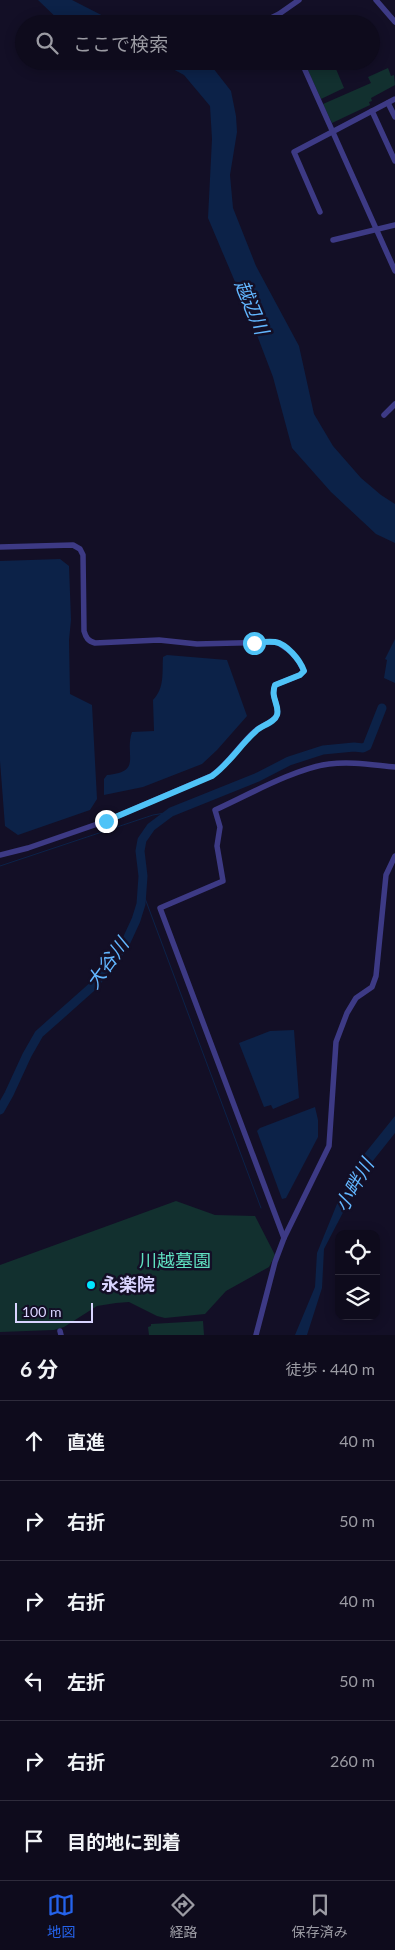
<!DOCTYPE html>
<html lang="ja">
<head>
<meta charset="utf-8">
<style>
	body { margin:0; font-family:Lato,"Noto Sans JP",sans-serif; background:#1c1929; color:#f1f3f6 }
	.controls { position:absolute; right:15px; bottom:15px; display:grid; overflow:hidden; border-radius:10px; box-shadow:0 2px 12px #0003 }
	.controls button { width:45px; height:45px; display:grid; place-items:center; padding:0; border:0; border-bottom:1px solid #2e2b3b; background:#0e0b1c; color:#f1f3f6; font:25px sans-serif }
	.scale { position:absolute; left:15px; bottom:12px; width:78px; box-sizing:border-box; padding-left:5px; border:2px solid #d9d4ff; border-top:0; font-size:14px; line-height:18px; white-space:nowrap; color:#d9d4ff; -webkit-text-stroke:4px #130f26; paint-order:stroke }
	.stop { position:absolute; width:15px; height:15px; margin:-11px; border:4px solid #4fc3f7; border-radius:50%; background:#fff }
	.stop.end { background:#4fc3f7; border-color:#fff; box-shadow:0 1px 5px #0008 }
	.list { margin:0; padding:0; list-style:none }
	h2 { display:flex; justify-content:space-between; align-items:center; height:65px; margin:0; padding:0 20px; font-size:21px }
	h2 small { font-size:16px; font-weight:400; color:#9b9ba3 }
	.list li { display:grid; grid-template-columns:32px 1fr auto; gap:15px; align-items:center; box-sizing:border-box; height:80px; padding:0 20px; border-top:1px solid #2e2b3b }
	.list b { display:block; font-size:19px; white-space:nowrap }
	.list em { font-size:16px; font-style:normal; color:#9b9ba3 }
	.icon { flex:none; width:28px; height:28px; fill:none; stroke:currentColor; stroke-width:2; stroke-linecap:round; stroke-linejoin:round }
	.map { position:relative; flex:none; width:395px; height:1335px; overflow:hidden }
	.search { position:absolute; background:#0e0b1c; box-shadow:0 2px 12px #0003; left:15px; right:15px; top:15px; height:55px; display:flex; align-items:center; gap:12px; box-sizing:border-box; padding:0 18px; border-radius:28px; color:#9b9ba3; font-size:19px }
	.sheet { height:545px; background:#0e0b1c }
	nav { display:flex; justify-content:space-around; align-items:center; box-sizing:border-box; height:70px; border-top:1px solid #2e2b3b; background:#0e0b1c; font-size:14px; color:#9b9ba3 }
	nav a { display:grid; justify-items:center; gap:2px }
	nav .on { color:#2563eb }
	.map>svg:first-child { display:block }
	.green { fill:#12302f }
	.water { fill:#0c2248 }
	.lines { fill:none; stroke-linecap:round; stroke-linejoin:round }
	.stream { stroke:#0c2248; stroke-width:1 }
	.river { stroke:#0c2248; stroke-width:9 }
	.minor { stroke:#3d3a85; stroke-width:5.5 }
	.route { stroke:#4fc3f7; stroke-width:6 }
	.poi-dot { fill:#00e5ff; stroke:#130f26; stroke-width:2 }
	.labels { text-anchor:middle; stroke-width:5; stroke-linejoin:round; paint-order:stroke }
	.park-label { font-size:18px; fill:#5fe0c0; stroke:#130f26 }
	.poi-label { font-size:18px; font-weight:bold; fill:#d9d4ff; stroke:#130f26; text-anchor:start }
	.water-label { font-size:19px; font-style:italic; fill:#62b6ff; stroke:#130f26 }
</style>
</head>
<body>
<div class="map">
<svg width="395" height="1335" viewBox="0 0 395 1335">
	<rect width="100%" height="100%" fill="#130f26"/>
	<!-- green -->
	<g class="green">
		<polygon points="316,61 346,61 347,63 336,69 344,88 321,99 306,66"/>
		<polygon points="388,68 391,76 394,75 395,85 371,98 372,101 369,102 370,105 332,123 323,104 371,83 368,77"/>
		<polygon points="176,1201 215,1215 255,1216 275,1255 269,1267 226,1291 205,1314 165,1318 157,1316 129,1302 116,1303 97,1306 64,1327 54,1330 0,1332 0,1265"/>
		<polygon points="203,1321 204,1335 149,1335 148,1327 151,1326 151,1324"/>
	</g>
	<!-- water -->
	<g class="water">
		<polygon points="38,0 72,0 119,24 63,24"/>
		<polygon points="158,61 205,61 213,68 231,91 236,116 237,132 230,175 233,208 256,266 299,346 314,414 333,446 361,478 381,495 395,504 395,543 376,534 331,492 292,448 273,377 252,322 208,218 212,139 210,106 184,75"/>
		<polygon points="60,559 69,566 71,620 69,640 70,694 92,705 97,799 90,810 18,835 5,826 0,761 0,561"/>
		<polygon points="395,639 395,683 384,678 387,660 385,659"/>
		<path d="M167,655L227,660L247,716L217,750L202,764L143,787L104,795V779L107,775C143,772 124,755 132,732L154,731L153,700C165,688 162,672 163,657Z"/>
		<polygon points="294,1030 299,1098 273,1109 271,1105 264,1107 239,1043 270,1031"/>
		<polygon points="315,1107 318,1120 318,1137 286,1198 282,1199 257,1131 260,1128"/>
		<polygon points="395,1116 395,1133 364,1172 324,1249 322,1288 307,1335 295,1335 315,1287 317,1253 337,1204 362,1157"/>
	</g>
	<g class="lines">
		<!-- stream -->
		<g class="stream">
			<polyline points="0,866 153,815 171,812"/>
			<polyline points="143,893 261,1208"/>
		</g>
		<!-- river -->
		<polyline class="river" points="0,1110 9,1094 27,1055 39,1034 93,986 124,946 136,920 141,904 143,876 140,851 142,840 151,827 171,812 258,777 289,761 323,750 354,747 363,748 367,746 382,708"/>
		<!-- minor -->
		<g class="minor">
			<polyline points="376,0 395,22"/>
			<polyline points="267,20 279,14 299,0"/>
			<polyline points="301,61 395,271"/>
			<polyline points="388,103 395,117"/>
			<polyline points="372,111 395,161"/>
			<polyline points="320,212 294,152 395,99"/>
			<polyline points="333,240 395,225"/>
			<polyline points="384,415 395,404"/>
			<path d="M0,547L73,545L80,549L83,555L84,631C86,638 88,641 95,643L159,640L197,644L277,642L290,651L298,660L304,671L300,675L275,685C270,698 280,705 277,715C274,722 261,726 255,731C239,745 229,764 211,776L106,821L28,848L0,855"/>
			<path d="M284,1238L160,908L223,881L217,846L220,827L215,810C246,796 296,768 329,764C351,761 373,765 395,767"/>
			<polyline points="60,1331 61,1335"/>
			<polyline points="256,1335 275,1262 284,1238 329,1146 336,1042 347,1013 356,998 372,987 376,976 386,875 395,856"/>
		</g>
	</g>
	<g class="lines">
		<!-- route -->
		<path class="route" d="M106,821L212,776C229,764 240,745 256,731C261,726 275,722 277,715C280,705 270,698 275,685L300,675L304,671C300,660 287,644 275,642C269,641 261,642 254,643"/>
	</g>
	<!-- markers -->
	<circle class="poi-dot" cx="91" cy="1285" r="5"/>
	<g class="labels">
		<!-- park labels -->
		<g class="park-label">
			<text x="175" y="1267">川越墓園</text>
		</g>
		<!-- poi labels -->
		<g class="poi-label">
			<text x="101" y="1291">永楽院</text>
		</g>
		<!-- water labels -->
		<g class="water-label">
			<text transform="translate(252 307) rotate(67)" y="7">越辺川</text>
			<text transform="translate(107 963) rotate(-54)" y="7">大谷川</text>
			<text transform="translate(354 1185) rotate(-60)" y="7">小畔川</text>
		</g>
	</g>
</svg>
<div class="controls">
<button><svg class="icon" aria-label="locate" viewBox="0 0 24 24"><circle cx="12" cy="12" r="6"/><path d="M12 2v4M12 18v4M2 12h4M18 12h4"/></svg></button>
<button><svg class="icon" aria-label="layers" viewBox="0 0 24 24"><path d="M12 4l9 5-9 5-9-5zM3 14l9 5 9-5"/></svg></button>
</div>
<div class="scale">100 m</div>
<div class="stop" style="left:254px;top:643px"></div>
<div class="stop end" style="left:106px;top:821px"></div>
<div class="search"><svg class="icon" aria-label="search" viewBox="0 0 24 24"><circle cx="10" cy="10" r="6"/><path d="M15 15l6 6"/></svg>ここで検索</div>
</div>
<section class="sheet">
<h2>6 分<small>徒歩 · 440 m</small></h2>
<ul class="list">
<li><svg class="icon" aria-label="ahead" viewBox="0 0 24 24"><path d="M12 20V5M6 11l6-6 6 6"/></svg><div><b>直進</b></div><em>40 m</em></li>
<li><svg class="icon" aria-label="right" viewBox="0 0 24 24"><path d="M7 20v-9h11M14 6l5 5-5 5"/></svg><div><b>右折</b></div><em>50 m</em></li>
<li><svg class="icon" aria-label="right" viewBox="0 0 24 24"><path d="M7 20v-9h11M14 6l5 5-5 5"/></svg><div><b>右折</b></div><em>40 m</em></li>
<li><svg class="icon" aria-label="left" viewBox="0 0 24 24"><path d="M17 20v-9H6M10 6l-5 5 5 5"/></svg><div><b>左折</b></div><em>50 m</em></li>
<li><svg class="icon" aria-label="right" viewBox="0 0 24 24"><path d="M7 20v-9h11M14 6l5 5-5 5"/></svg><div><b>右折</b></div><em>260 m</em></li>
<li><svg class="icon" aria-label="arrive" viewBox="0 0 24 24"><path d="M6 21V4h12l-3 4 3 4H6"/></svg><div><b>目的地に到着</b></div></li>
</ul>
</section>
<nav>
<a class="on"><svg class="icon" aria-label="map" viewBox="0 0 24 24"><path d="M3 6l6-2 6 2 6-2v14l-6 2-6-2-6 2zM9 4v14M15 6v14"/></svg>地図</a>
<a><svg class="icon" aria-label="directions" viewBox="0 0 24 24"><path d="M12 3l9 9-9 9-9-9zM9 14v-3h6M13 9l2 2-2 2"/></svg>経路</a>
<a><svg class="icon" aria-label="saved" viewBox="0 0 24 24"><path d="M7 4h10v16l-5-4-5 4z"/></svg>保存済み</a>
</nav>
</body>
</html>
